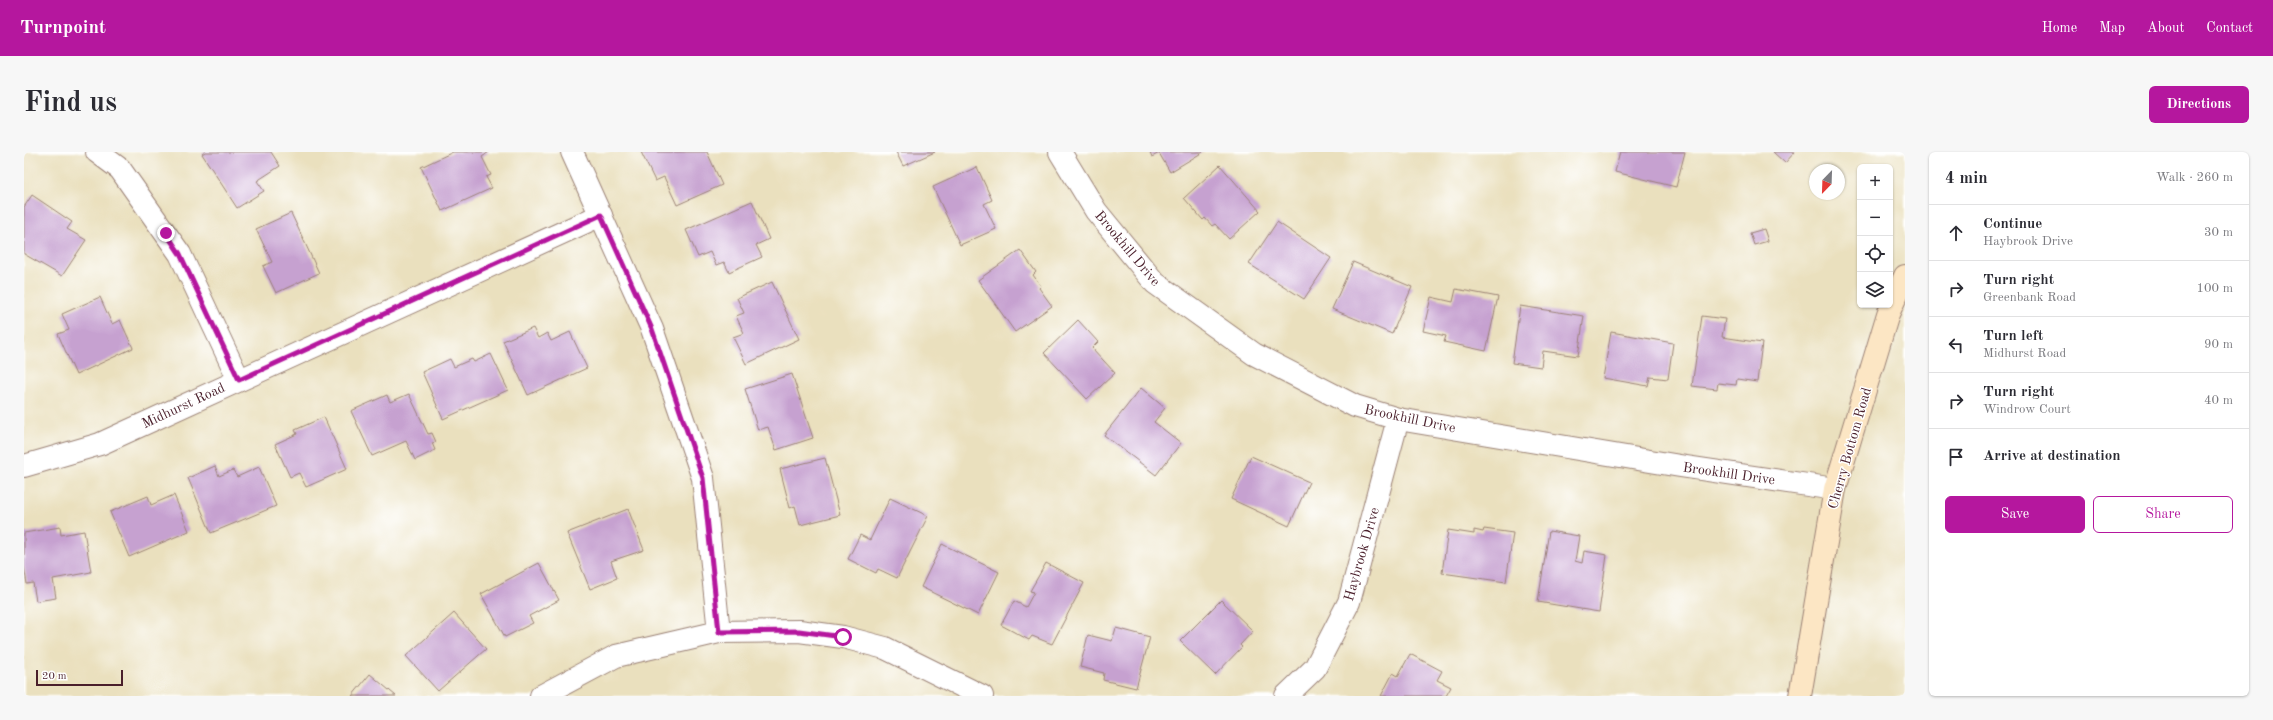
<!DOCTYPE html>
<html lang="en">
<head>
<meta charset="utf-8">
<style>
	body { margin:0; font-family:"Old Standard TT",serif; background:#f7f7f7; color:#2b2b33 }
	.controls { position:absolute; right:12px; top:12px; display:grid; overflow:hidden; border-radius:6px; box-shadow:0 1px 3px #0004 }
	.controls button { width:36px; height:36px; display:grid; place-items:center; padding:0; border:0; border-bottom:1px solid #e1e1e2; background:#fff; color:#2b2b33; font:20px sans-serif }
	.compass { position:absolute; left:1785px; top:12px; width:36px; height:36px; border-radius:50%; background:#fff; box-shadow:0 1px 3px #0004; rotate:203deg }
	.scale { position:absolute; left:12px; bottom:10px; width:87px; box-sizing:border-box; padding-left:4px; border:2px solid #4a1f2b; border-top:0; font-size:11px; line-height:14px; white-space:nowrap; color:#4a1f2b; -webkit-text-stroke:3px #fff; paint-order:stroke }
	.stop { position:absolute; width:12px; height:12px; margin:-9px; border:3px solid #b5179e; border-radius:50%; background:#fff }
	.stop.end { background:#b5179e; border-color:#fff; box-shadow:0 1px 4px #0008 }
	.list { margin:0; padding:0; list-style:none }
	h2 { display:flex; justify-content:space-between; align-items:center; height:52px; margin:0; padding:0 16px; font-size:17px }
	h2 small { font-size:13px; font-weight:400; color:#7c7c81 }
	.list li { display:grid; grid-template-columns:26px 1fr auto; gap:12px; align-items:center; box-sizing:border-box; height:56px; padding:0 16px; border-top:1px solid #e1e1e2 }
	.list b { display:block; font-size:15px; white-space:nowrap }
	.list p { margin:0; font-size:13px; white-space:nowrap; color:#7c7c81 }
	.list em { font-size:13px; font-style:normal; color:#7c7c81 }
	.actions { display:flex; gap:8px; padding:12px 16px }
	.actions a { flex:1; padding:9px 0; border:1px solid #b5179e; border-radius:6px; text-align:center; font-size:14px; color:#b5179e }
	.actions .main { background:#b5179e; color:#fff }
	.icon { flex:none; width:22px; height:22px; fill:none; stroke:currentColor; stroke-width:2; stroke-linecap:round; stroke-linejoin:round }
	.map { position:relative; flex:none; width:1881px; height:544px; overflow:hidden; border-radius:6px }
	header { display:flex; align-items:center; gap:24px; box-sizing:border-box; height:56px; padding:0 20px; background:#b5179e; color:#fff }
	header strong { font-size:19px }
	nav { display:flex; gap:22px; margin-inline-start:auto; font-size:14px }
	.intro { display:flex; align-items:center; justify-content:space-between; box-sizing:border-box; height:96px; padding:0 24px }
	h1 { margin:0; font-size:28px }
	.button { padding:10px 18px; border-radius:6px; background:#b5179e; color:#fff; font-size:14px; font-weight:700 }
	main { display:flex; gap:24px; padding:0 24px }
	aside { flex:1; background:#fff; border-radius:6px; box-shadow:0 1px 3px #0004 }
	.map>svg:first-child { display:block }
	.building { fill:#c6a1d0 }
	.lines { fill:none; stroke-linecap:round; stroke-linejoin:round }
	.minor-casing { stroke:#9a8074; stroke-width:24 }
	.secondary-casing { stroke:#9a8074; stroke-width:24 }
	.minor { stroke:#fff; stroke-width:22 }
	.secondary { stroke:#fce6c4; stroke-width:22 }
	.route { stroke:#b5179e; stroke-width:5 }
	.labels { text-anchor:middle; stroke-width:3; stroke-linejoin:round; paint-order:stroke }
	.street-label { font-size:14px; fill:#4a1f2b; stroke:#fff }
</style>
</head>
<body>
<header>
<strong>Turnpoint</strong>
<nav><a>Home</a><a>Map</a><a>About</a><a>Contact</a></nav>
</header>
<div class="intro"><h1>Find us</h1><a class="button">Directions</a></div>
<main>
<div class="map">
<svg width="1881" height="544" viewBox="0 0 1881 544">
	<rect width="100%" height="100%" fill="#fff"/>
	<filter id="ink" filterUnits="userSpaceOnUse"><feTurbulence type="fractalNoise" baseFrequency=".025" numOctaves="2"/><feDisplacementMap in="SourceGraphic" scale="8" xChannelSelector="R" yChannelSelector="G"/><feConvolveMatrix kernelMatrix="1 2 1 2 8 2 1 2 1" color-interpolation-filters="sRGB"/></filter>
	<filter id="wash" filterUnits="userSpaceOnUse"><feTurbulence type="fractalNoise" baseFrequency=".012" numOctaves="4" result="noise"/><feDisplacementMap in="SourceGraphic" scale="16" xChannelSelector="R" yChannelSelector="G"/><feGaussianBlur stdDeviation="0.9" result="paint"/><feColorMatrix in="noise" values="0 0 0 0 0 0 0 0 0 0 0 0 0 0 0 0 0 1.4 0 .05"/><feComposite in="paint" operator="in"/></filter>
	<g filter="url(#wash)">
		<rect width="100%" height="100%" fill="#eae0be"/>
		<g id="blocks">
			<!-- building -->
			<g class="building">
				<polygon points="181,0 247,0 256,14 233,29 240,39 213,56 178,2"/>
				<polygon points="429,0 465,0 458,5 467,23 462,25 468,36 418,59 397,15"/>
				<polygon points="617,0 683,0 698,33 653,53 640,25 631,29"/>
				<polygon points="872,0 911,0 879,14"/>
				<polygon points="1126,0 1179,0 1146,20 1135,1 1128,5"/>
				<polygon points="1596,0 1661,0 1652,35 1591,20"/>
				<polygon points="1749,0 1771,0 1761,11"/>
				<polygon points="1196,13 1236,59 1205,87 1191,72 1188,74 1181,66 1179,68 1160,46"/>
				<polygon points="953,15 968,48 960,52 972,77 936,93 909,35"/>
				<polygon points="8,43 48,70 43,77 62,88 38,124 0,102 0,55"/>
				<polygon points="728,49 745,87 732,93 738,105 705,120 700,110 692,113 686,100 674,105 662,78"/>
				<polygon points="267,61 295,121 252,141 239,114 248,110 232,77"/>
				<polygon points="1253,70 1307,106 1280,147 1225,112"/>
				<polygon points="1740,77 1744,89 1730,93 1726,81"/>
				<polygon points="996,98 1012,120 1009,123 1017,134 1015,136 1028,154 991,180 954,128"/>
				<polygon points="1329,110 1388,135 1368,182 1308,157"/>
				<polygon points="748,130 775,187 722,212 709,185 720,181 712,164 720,161 713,146"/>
				<polygon points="1432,137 1474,145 1462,199 1420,190 1422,184 1399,179 1407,145 1429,150"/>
				<polygon points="76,145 88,172 96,168 109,196 52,223 34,182 45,178 38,162"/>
				<polygon points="1496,154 1560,164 1554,204 1519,199 1517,215 1488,211"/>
				<polygon points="1678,164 1701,167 1698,185 1738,191 1733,230 1713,227 1712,233 1694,231 1693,237 1668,234"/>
				<polygon points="1054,168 1074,190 1068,196 1091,221 1063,247 1020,201"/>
				<polygon points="509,176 514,186 523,181 527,189 546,180 563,216 504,243 479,189"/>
				<polygon points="1587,180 1649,191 1644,227 1626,225 1624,234 1579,226"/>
				<polygon points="467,202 484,238 419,267 398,220 426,207 430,215 448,207 450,210"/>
				<polygon points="768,222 789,286 752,298 744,275 734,278 721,237"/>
				<polygon points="1117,236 1141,256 1130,270 1157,291 1132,323 1080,283"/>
				<polygon points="385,242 404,282 408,281 412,290 408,291 411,298 391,308 382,289 348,304 327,259 363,243 366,250"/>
				<polygon points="300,265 323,317 282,335 275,321 266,325 251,292 273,282 271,278"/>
				<polygon points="1227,304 1285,330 1265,374 1207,347"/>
				<polygon points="801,306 816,363 776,373 771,354 766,356 756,317"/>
				<polygon points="191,314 195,324 209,318 213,325 235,315 252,354 187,381 164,326"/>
				<polygon points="150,343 165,379 105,405 86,360 124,344 127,353"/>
				<polygon points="866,346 904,364 873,426 854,417 852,421 824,407 836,383 846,388"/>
				<polygon points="604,357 620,398 587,409 593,426 566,437 543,381"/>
				<polygon points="36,375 37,383 60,379 67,420 29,427 32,446 12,449 9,431 3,432 0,414 0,381"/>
				<polygon points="1460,377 1489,381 1482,430 1418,421 1424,378 1450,382 1450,378 1459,380"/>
				<polygon points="1525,379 1555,384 1551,409 1558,411 1560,399 1583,403 1575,460 1514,450"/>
				<polygon points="918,392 975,420 954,463 897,435"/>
				<polygon points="515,411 535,448 505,464 509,471 481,485 457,442"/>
				<polygon points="1022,411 1060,431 1028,492 1008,484 1005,488 977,473 990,449 1002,455 1010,440 1006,439"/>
				<polygon points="1197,448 1229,479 1216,493 1218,495 1191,523 1156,489"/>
				<polygon points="430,461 462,497 414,539 382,504"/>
				<polygon points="1092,476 1126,485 1112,536 1079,528 1080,521 1056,515 1064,483 1088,489"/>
				<polygon points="1386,502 1418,519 1413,528 1427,535 1422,544 1357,544 1369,521 1374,524"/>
				<polygon points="346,522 372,544 328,544"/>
			</g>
		</g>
	</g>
	<g filter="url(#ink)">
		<use href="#blocks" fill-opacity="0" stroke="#9a8074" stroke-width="1"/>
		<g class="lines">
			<defs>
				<g id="minor">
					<polyline points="73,0 96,17 156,102 215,228"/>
					<polyline points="548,0 628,177 679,326 695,480"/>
					<polyline points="1036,0 1072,59 1131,131 1230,202 1331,254 1374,267 1656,314 1811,337"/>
					<polyline points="0,314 76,292 577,63"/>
					<polyline points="517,544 592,504 695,480 775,479 819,485 861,496 958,544"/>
					<polyline points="1262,544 1291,516 1325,450 1374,267"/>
				</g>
				<polyline id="secondary" points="1776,544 1811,337 1864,162 1881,124"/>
			</defs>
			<!-- minor casing -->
			<use href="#minor" class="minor-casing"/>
			<!-- secondary casing -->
			<use href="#secondary" class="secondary-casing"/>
			<!-- minor -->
			<use href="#minor" class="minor"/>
			<!-- secondary -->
			<use href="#secondary" class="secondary"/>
		</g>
	</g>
	<g class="lines" filter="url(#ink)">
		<!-- route -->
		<polyline class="route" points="142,81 156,102 215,228 577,63 628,177 679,326 695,480 775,479 819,485"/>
	</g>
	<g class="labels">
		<!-- street labels -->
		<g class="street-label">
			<text transform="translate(1104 96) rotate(50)" y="5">Brookhill Drive</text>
			<text transform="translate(159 253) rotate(-25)" y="5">Midhurst Road</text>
			<text transform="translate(1386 266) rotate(12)" y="5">Brookhill Drive</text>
			<text transform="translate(1825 296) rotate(-74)" y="5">Cherry Bottom Road</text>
			<text transform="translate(1705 321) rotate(8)" y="5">Brookhill Drive</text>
			<text transform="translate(1337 402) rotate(-74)" y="5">Haybrook Drive</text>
		</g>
	</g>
</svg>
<div class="controls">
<button>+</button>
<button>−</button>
<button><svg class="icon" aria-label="locate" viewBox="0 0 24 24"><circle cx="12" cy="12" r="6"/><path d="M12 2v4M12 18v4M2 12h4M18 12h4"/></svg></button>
<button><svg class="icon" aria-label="layers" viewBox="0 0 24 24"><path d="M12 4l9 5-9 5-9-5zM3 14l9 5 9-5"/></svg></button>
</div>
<svg class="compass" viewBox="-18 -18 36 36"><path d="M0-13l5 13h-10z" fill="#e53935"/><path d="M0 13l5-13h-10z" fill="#7c7c81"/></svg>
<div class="scale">20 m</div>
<div class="stop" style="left:819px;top:485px"></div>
<div class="stop end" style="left:142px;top:81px"></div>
</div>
<aside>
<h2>4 min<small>Walk · 260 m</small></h2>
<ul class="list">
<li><svg class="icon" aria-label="ahead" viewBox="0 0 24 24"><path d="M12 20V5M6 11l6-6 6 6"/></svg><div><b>Continue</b><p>Haybrook Drive</p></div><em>30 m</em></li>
<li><svg class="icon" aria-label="right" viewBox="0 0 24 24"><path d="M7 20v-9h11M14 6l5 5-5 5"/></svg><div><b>Turn right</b><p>Greenbank Road</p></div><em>100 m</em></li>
<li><svg class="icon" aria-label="left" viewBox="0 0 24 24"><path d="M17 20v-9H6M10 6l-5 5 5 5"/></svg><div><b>Turn left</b><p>Midhurst Road</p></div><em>90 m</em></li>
<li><svg class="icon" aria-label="right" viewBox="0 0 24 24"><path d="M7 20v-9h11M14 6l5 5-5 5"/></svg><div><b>Turn right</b><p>Windrow Court</p></div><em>40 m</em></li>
<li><svg class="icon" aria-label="arrive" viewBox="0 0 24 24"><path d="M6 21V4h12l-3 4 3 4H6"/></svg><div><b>Arrive at destination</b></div></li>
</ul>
<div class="actions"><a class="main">Save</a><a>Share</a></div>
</aside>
</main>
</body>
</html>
